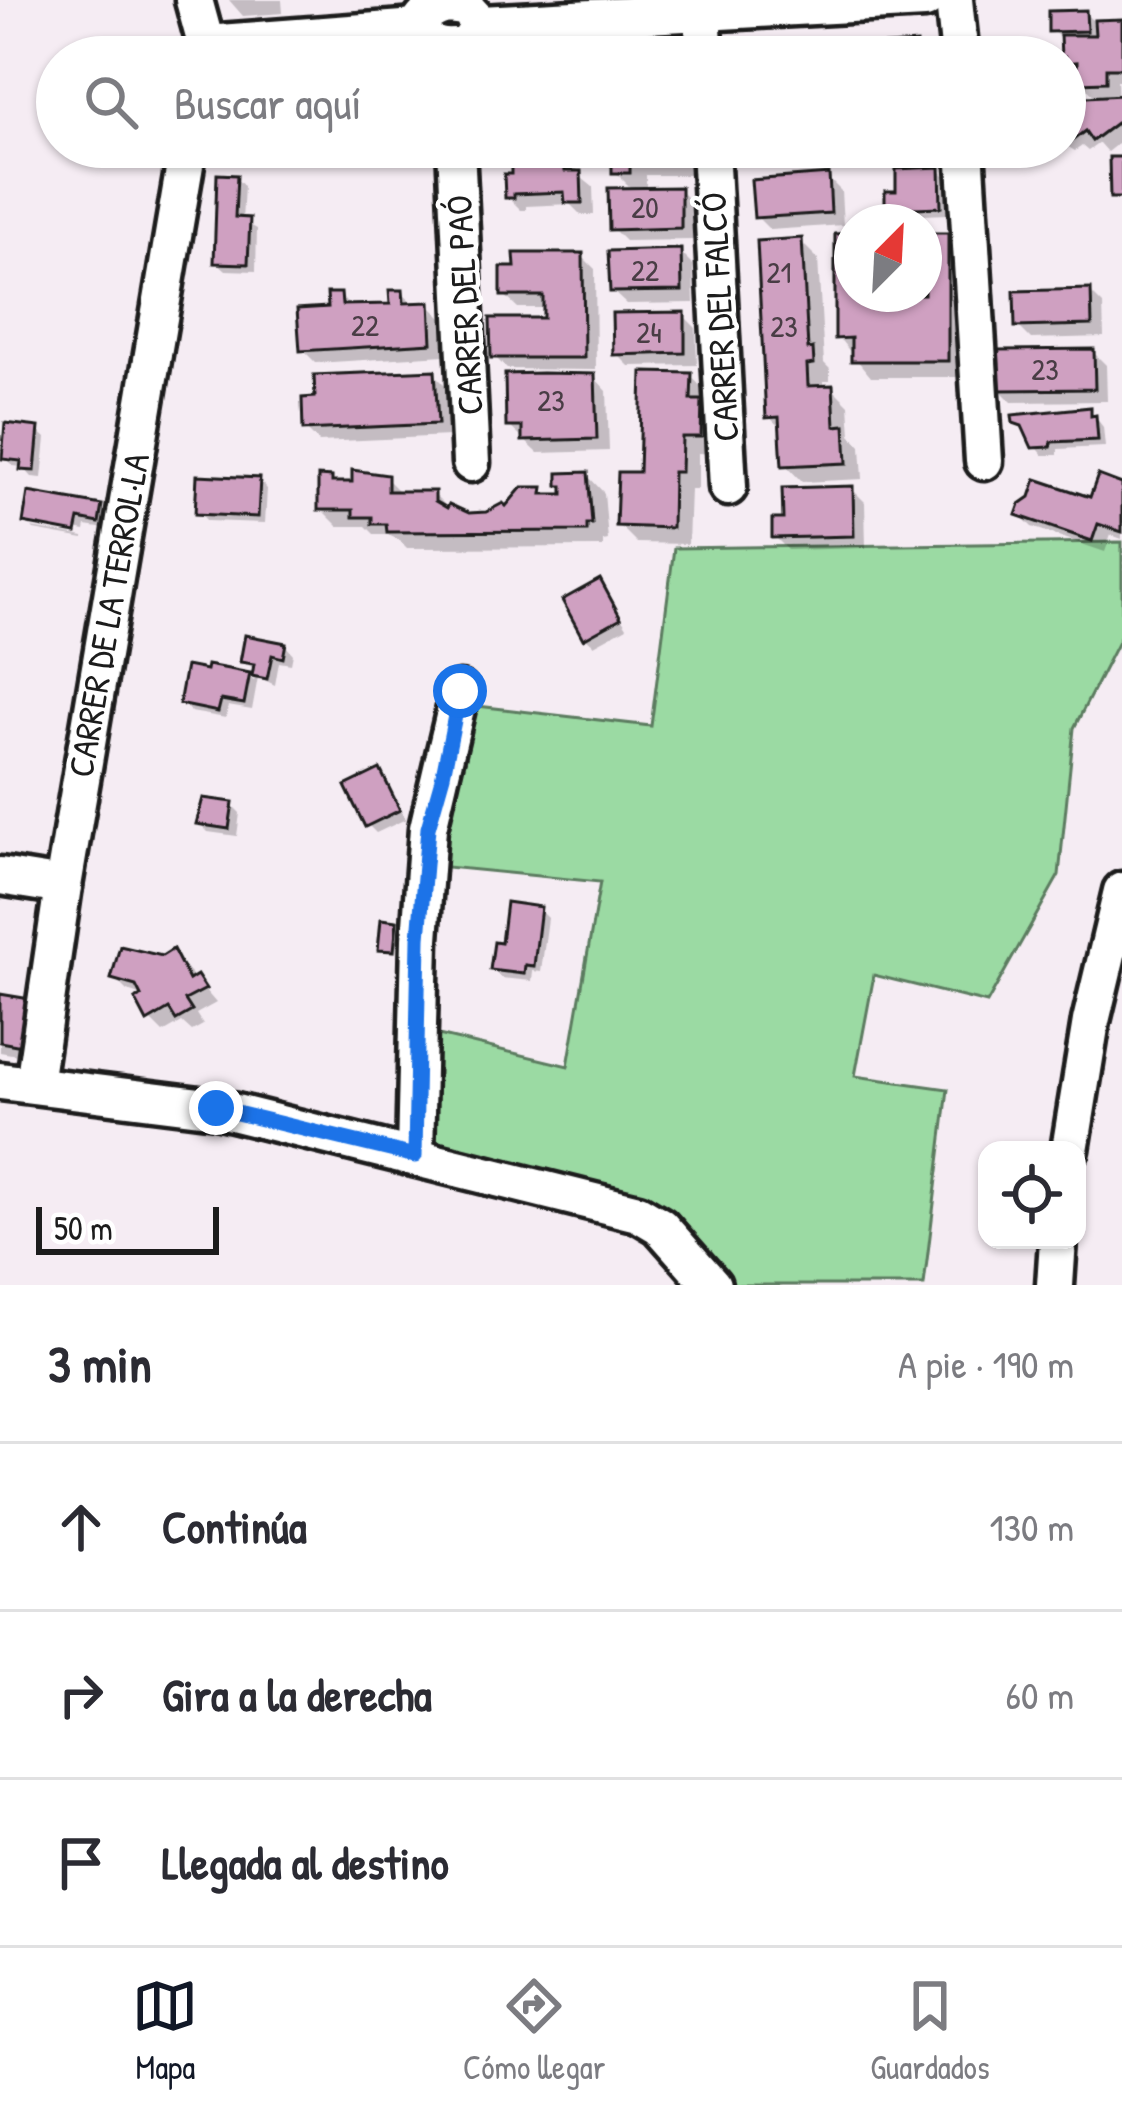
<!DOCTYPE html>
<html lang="es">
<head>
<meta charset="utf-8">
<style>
	body { margin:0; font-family:"Patrick Hand",sans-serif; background:#f2f2f3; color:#2b2b33 }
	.controls { position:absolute; right:36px; bottom:36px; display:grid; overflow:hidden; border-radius:24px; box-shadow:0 3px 9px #0004 }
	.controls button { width:108px; height:108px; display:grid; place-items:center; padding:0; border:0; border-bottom:3px solid #e1e1e2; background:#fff; color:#2b2b33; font:60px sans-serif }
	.compass { position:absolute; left:834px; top:204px; width:108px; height:108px; border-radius:50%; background:#fff; box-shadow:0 3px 9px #0004; rotate:24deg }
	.scale { position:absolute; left:36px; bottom:30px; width:183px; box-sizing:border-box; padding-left:12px; border:6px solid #1c1c1c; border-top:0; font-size:33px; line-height:42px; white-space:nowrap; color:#1c1c1c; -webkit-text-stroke:9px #fff; paint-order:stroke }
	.stop { position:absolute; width:36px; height:36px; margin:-27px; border:9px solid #1a73e8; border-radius:50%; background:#fff }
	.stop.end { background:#1a73e8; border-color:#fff; box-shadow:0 3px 12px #0008 }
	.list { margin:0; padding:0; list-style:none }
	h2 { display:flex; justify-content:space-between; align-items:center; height:156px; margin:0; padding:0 48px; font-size:51px }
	h2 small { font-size:39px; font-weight:400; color:#7c7c81 }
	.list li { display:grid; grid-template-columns:78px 1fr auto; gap:36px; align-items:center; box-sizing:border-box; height:168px; padding:0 48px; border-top:3px solid #e1e1e2 }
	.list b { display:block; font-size:45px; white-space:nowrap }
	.list em { font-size:39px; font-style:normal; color:#7c7c81 }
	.icon { flex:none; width:66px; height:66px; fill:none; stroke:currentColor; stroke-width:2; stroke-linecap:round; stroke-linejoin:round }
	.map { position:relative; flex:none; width:1122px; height:1285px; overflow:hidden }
	.search { position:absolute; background:#fff; box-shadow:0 3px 9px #0004; left:36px; right:36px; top:36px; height:132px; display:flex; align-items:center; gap:30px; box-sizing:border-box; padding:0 42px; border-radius:66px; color:#7c7c81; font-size:45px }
	.sheet { height:660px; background:#fff }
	nav { display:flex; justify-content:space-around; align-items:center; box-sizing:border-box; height:168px; border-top:3px solid #e1e1e2; background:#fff; font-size:33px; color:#7c7c81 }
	nav a { display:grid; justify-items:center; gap:6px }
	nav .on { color:#111827 }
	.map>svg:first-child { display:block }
	.green { fill:#9bdaa3; stroke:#5c7b60; stroke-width:3 }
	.shadow { fill:#0003 }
	.building { fill:#cfa0c1; stroke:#1c1c1c; stroke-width:3 }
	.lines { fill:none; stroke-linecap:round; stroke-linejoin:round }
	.minor-casing { stroke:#1c1c1c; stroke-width:45 }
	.minor { stroke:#fff; stroke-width:36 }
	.route { stroke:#1a73e8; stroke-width:15 }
	.labels { text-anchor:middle; stroke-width:9; stroke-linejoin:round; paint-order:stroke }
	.number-label { font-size:30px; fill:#493d45 }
	.street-label { font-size:36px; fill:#1c1c1c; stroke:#fff }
</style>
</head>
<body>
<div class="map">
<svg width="1122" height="1285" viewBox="0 0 1122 1285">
	<rect width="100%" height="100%" fill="#f5ecf3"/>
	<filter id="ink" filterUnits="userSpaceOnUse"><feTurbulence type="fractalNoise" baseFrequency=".00833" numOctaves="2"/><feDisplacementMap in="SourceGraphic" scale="24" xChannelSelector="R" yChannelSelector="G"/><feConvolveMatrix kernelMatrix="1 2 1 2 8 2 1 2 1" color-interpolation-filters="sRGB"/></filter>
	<g filter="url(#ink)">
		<!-- green -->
		<polygon class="green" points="1122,542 1122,634 1074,728 1059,875 987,1003 874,975 855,1076 948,1089 924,1285 732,1285 673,1213 435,1149 426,1032 568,1066 600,882 436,866 477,706 651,726 674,548"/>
		<!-- shadow -->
		<g class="shadow">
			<polygon points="229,0 282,0 283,13 243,16"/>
			<polygon points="1085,13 1095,23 1122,22 1122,80 1117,80 1118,99 1122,100 1122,140 1107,152 1099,143 1088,151 1082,146 1075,151 1065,145 1065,106 1072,111 1098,100 1080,81 1080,74 1065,63 1063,39 1051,31"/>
			<polygon points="440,23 462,23 465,35 439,32"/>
			<polygon points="185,24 191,39 184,41 178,25"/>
			<polygon points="633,41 649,57 625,57"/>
			<polygon points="514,147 576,147 577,174 593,187 594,215 581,215 570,204 526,206 526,210 521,210 508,197 514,177"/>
			<polygon points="600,147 690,147 690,175 646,175 646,191 679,190 692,203 693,240 625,241 612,228 634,191 600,157"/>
			<polygon points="939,170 947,178 948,214 897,216 888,208"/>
			<polygon points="235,178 244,186 242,221 257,229 256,271 226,270 217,262"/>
			<polygon points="828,178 841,191 843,225 770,230 757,217"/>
			<polygon points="924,236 946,236 964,254 965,377 871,377 838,337 852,237 852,294 924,294"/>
			<polygon points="801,242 818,259 824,363 830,369 830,381 824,381 824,388 832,388 849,405 851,435 861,446 863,479 802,482 785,464 783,430 769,417"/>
			<polygon points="680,252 693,265 694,303 626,304 612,291"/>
			<polygon points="582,256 595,269 596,370 507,369 494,356 546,321 546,308 518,308 504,295"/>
			<polygon points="1090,292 1103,305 1104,337 1031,339 1018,326"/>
			<polygon points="402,293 415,305 429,305 442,318 444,355 316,363 303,350 340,296 352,308 393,307"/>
			<polygon points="683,315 696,328 697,365 629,366 616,353"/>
			<polygon points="1093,352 1106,365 1107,401 1012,402 999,389"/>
			<polygon points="434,374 447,387 449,436 319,442 306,429"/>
			<polygon points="691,376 708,394 717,454 698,453 698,489 690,489 688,544 637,543 619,525"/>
			<polygon points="594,377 607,391 609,451 538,453 509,426"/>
			<polygon points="1090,410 1103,427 1105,447 1058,449 1058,455 1043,455 1016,421"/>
			<polygon points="37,430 46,438 42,478 32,477 23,467 13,466 5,458"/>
			<polygon points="587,475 604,493 608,540 603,541 603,547 407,548 399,540 386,534 374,534 366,526 338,526 321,509 331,480 336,485 386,478 402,494 434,494 449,509 469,516 506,511 541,490 548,497 566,497 561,485"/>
			<polygon points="259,480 267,489 265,523 207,521 199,512"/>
			<polygon points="1122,486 1122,539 1111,535 1105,552 1032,527 1019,514 1092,501"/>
			<polygon points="852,489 865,502 866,548 788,550 775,537 786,521"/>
			<polygon points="100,508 109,516 106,529 86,526 85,531 31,521 31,527 26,522"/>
			<polygon points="32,528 84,537 84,539 34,530"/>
			<polygon points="599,583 627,627 594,645 585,637"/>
			<polygon points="285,645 293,654 291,664 279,662 275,685 258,677 252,710 228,706 226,718 191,712 182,703 248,676 254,681 256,670 243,661"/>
			<polygon points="379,773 406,819 376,833 368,825"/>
			<polygon points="232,805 240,813 237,836 208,832 200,824"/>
			<polygon points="540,910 548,918 541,972 533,971 532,981 501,978 493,969 503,946"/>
			<polygon points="396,924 399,927 396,953 384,952 381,949"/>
			<polygon points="173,953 216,1003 196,1014 203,1025 192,1031 182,1022 163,1033 150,1020 146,997 127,991 114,978"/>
			<polygon points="0,997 34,1058 0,1052"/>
		</g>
		<!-- building -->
		<g class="building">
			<polygon points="1086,10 1087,31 1048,32 1048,11"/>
			<polygon points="1122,19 1122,68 1106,68 1106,82 1077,83 1077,62 1065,63 1065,57 1061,57 1060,35 1095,35 1094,20"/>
			<polygon points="621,38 634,38 634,57 622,57"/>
			<polygon points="917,43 918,57 745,57 745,54"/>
			<polygon points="1122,95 1122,132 1116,123 1092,141 1085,131 1073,140 1068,134 1065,136 1065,102 1072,107 1086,97"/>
			<polygon points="511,147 564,147 565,171 581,171 582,203 565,203 564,192 514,194 514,198 505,198 504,174 511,174"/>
			<polygon points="598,147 673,147 673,159 630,159 630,173 612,173 612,159 597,159"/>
			<polygon points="1109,157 1122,157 1122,198 1110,198"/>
			<polygon points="940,167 941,207 885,209 885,191 896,191 896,169"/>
			<polygon points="217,174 237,175 235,217 250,218 248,264 214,263"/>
			<polygon points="829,174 831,213 754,218 751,180"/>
			<polygon points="681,187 681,228 609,230 608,188"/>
			<polygon points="852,233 852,294 924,294 924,233 948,233 948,361 851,361 851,338 835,339 835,234"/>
			<polygon points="802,238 808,349 813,348 814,364 807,365 808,386 833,385 835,426 845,425 847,463 782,466 779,417 766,418 757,241"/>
			<polygon points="681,249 682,291 610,292 608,251"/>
			<polygon points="514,253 583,253 584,358 491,358 490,318 543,318 543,296 501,296 501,267 515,267"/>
			<polygon points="1091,289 1092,325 1015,327 1014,291"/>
			<polygon points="389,290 403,290 404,303 430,302 432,343 300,351 297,309 328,307 327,293 341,293 342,305 390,304"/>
			<polygon points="685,312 685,353 613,355 612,313"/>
			<polygon points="1094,349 1095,389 996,390 995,350"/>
			<polygon points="435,370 438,424 303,430 302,398 315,397 314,375"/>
			<polygon points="642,372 692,373 691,400 702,400 701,437 682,437 681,472 673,472 672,528 616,526 618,472 639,472"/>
			<polygon points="542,373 595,374 597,439 522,441 522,427 506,427 505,374"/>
			<polygon points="1091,407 1091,416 1096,415 1098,440 1051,442 1051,447 1032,448 1022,426 1013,423 1012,415"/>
			<polygon points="5,423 39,427 35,471 20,470 21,461 2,459"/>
			<polygon points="352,470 388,475 388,491 435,491 435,501 447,508 449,504 469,513 486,512 503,503 506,506 522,487 543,487 542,494 563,494 563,486 558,486 558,473 588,472 592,524 587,524 587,531 387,532 386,524 372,524 372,517 353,517 353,510 318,510 318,476 332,477 332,482 352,482"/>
			<polygon points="197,475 260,478 258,517 195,514"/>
			<polygon points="1098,475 1122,484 1122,532 1098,524 1092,541 1016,515 1020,504 1030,497 1036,479 1090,497"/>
			<polygon points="853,486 854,536 772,538 772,519 783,519 782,488"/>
			<polygon points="28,492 102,505 99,523 79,519 76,533 23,523"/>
			<polygon points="600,579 621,618 583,639 562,600"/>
			<polygon points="245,635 286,643 283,658 272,655 267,679 252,676 254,664 240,662"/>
			<polygon points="207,665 250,673 244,704 221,700 218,712 179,704 186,666 206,670"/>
			<polygon points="380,769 400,810 365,827 345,786"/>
			<polygon points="203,798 233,802 229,829 196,824"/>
			<polygon points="506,902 541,907 534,966 525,965 524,974 490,970 494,942 501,943"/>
			<polygon points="381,919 397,921 394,951 378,950"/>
			<polygon points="120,946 162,956 173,949 189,980 197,975 206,989 185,1000 192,1011 176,1020 169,1009 147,1022 135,999 141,996 136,986 111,979"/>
			<polygon points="0,994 30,999 22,1046 0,1042"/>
		</g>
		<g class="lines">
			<defs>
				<g id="minor">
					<polyline points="194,0 206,44 204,57"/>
					<polyline points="701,0 705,57"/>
					<polyline points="954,0 960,57"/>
					<path d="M448,5L465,7L481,24L467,45C445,50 429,48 417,28C424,14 433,8 448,5Z"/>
					<polyline points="481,24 925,0"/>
					<polyline points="206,44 417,28"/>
					<polyline points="456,147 471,463"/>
					<polyline points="710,147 728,487"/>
					<polyline points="965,147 984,461"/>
					<polyline points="0,876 63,886"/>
					<polyline points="0,1081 216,1108 638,1213 660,1226 712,1285"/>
					<polyline points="34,1084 63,886 188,147"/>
					<polyline points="1070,1150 1091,1021 1122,891"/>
					<polyline points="415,1156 420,939 428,828 460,691"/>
					<polyline points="1055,1285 1058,1240"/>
				</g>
			</defs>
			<!-- minor casing -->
			<use href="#minor" class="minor-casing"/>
			<!-- minor -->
			<use href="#minor" class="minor"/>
		</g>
	</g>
	<g class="lines" filter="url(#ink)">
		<!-- route -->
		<polyline class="route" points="216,1108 415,1156 419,938 428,828 443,775 460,691"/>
	</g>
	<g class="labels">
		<!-- number labels -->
		<g class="number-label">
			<text x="645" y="218">20</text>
			<text x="645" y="281">22</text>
			<text x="779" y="283">21</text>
			<text x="365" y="336">22</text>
			<text x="784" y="337">23</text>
			<text x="649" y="343">24</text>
			<text x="1045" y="380">23</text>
			<text x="551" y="411">23</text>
		</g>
		<!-- street labels -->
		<g class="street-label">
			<text transform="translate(464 305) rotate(-93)" y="13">CARRER DEL PAÓ</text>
			<text transform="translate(719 317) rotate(-93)" y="13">CARRER DEL FALCÓ</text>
			<text transform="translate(108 615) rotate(-80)" y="13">CARRER DE LA TERROL·LA</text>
		</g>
	</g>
</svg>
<div class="controls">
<button><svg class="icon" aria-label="locate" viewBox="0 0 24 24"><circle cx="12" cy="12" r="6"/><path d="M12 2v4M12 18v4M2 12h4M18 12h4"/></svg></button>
</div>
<svg class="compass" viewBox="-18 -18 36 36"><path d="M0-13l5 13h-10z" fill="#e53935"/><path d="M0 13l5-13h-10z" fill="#7c7c81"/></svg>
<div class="scale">50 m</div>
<div class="stop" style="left:460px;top:691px"></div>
<div class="stop end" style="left:216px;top:1108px"></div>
<div class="search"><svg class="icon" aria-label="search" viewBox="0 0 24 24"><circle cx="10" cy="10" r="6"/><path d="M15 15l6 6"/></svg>Buscar aquí</div>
</div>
<section class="sheet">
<h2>3 min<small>A pie · 190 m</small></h2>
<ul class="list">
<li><svg class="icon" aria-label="ahead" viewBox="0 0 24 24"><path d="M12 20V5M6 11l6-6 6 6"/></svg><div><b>Continúa</b></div><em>130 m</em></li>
<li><svg class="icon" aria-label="right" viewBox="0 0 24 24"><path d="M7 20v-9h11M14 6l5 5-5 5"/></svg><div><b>Gira a la derecha</b></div><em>60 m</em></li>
<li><svg class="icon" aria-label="arrive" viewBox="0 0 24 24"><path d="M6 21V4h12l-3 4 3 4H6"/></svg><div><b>Llegada al destino</b></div></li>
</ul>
</section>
<nav>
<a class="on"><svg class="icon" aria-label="map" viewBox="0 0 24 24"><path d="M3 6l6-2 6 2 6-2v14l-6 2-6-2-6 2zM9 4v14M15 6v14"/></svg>Mapa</a>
<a><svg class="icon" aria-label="directions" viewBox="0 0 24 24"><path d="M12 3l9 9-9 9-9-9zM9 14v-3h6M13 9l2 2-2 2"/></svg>Cómo llegar</a>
<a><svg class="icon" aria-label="saved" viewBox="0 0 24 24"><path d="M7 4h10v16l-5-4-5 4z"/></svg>Guardados</a>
</nav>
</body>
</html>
